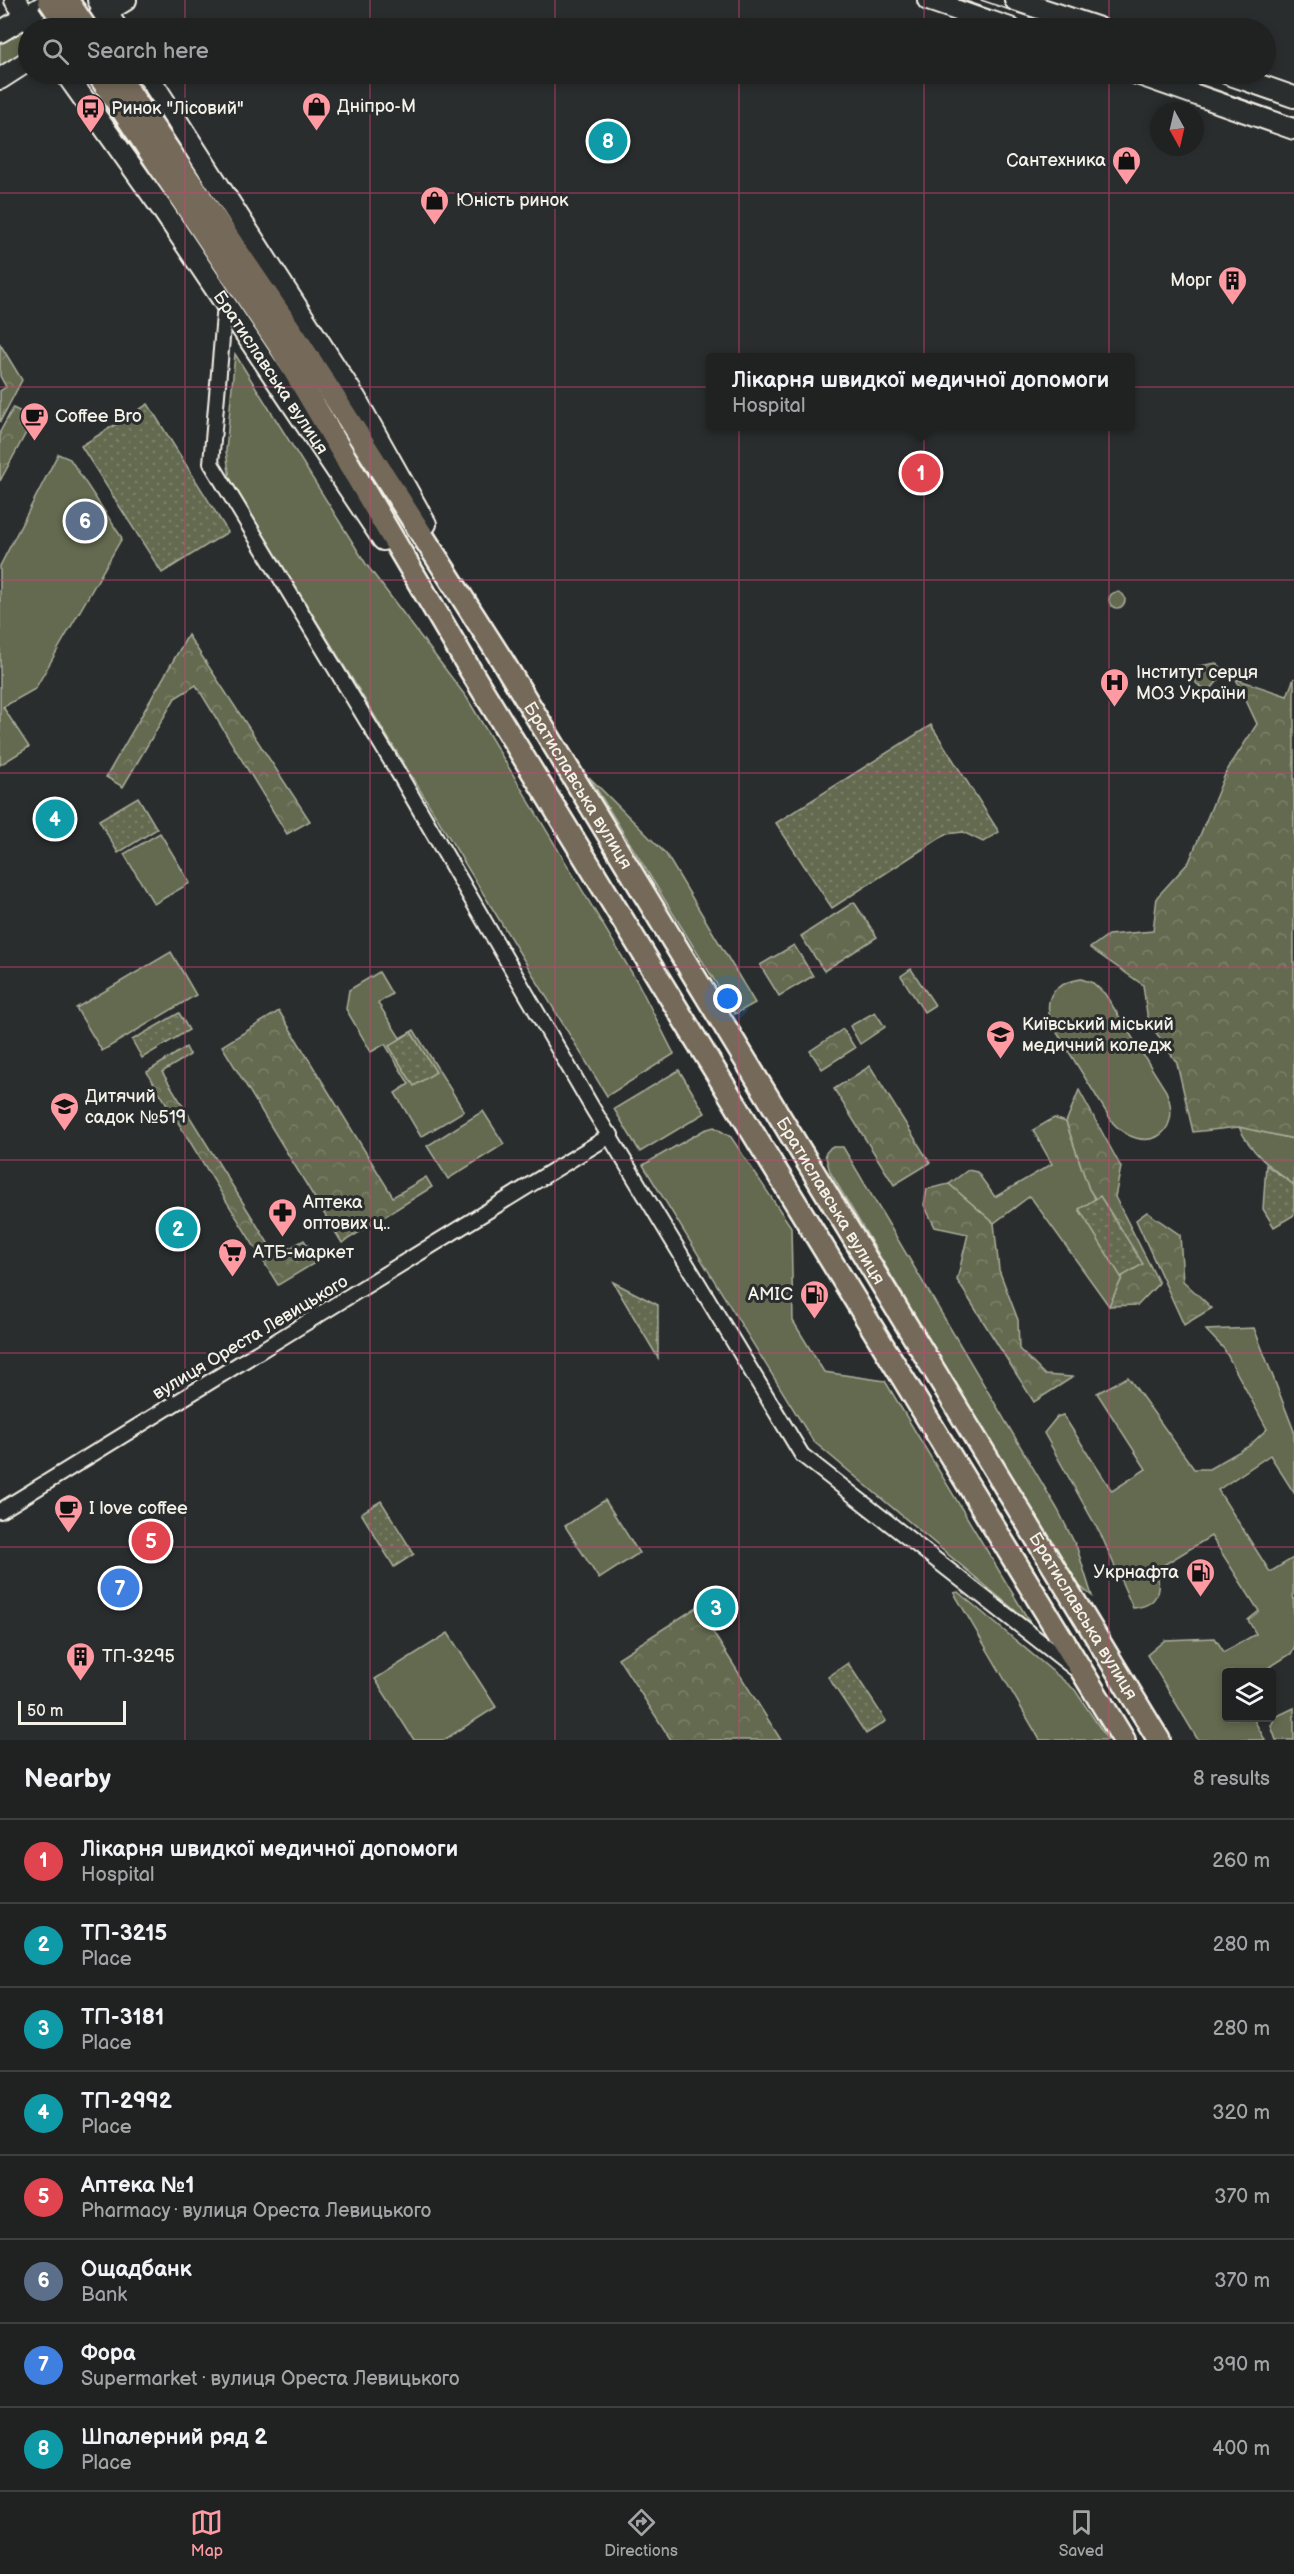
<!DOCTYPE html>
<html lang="en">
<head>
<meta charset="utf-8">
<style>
	body { margin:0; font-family:"Balsamiq Sans",sans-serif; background:#2d2f2f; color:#f1f3f6 }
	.controls { position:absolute; right:18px; bottom:18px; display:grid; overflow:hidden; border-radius:6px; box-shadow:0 3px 9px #0003 }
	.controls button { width:54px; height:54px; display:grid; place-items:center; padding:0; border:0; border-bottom:2px solid #3d3f40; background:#202222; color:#f1f3f6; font:30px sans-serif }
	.compass { position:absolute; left:1150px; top:102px; width:54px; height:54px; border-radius:50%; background:#202222; box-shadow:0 3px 9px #0003; rotate:172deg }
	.scale { position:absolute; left:18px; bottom:15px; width:108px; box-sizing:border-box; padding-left:6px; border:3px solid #f4f1e8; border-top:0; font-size:16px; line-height:21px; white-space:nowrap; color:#f4f1e8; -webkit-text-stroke:4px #2a2d2e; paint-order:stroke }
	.you { position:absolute; left:728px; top:999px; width:21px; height:21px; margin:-15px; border:4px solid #fff; border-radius:50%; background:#1a73e8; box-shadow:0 0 0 9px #1a73e833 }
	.badge { display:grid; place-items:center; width:39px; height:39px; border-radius:50%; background:#ff9aa2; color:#fff; font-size:20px; font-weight:700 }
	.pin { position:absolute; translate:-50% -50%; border:3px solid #fff; box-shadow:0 2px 6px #0006 }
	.popup { position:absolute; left:706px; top:353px; width:429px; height:78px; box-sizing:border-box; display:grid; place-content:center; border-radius:6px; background:#202222; filter:drop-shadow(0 2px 4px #0005); font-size:20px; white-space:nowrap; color:#a2a4a5 }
	.popup b { font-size:22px; color:#f1f3f6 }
	.popup::after { content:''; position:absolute; left:50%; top:100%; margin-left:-12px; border:12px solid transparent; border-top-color:#202222 }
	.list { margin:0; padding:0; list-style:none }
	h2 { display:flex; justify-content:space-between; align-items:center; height:78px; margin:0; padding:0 24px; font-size:26px }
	h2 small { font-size:20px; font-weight:400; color:#a2a4a5 }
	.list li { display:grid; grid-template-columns:39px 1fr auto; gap:18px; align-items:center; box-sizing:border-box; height:84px; padding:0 24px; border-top:2px solid #3d3f40 }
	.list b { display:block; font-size:22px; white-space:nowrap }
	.list p { margin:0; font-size:20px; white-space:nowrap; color:#a2a4a5 }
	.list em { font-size:20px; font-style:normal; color:#a2a4a5 }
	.icon { flex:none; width:33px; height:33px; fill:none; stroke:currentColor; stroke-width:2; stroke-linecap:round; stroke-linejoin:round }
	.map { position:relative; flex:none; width:1294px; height:1740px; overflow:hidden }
	.search { position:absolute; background:#202222; box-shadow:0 3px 9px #0003; left:18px; right:18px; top:18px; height:66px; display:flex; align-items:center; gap:15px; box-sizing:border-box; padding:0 21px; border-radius:33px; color:#a2a4a5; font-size:22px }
	.sheet { height:750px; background:#202222 }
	nav { display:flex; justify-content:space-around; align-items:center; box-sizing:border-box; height:84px; border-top:2px solid #3d3f40; background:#202222; font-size:16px; color:#a2a4a5 }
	nav a { display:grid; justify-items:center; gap:3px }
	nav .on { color:#ff9aa2 }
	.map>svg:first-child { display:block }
	.green { fill:#646b50; stroke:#acae9c; stroke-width:1.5 }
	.forest { fill:url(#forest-crowns); stroke:#acae9c; stroke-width:1.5 }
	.park { fill:url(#park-dots); stroke:#acae9c; stroke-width:1.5 }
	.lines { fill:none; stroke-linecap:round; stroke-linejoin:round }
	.street-casing { stroke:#f4f1e8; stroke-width:18 }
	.secondary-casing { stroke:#f4f1e8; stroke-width:24 }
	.primary-casing { stroke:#f4f1e8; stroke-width:26 }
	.street { stroke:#2a2d2e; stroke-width:14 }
	.secondary { stroke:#2a2d2e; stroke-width:20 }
	.primary { stroke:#746a5a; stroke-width:21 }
	.tram { stroke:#f4f1e8; stroke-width:1.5 }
	.primary-bridge-casing { stroke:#f4f1e8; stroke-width:26; stroke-linecap:butt }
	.primary-bridge { stroke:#746a5a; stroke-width:21 }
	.grid { fill:none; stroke:#cc4377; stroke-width:1.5; stroke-opacity:0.55 }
	.labels { text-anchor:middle; stroke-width:6; stroke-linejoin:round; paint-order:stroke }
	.poi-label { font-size:18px; fill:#f4f1e8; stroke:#2a2d2e; text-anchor:start }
	.street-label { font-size:18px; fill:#f4f1e8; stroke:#2a2d2e }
</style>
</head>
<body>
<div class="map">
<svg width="1294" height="1740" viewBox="0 0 1294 1740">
	<defs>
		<pattern id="forest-crowns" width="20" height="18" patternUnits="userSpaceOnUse" patternTransform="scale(1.5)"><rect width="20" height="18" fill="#646b50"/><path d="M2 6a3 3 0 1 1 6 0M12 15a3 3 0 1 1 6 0" fill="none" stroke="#7b8169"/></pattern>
		<pattern id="park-dots" width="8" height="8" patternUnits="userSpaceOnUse" patternTransform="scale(1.5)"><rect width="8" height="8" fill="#646b50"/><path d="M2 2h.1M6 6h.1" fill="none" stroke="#7b8169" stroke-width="1.8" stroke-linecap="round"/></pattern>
	</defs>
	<rect width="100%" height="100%" fill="#2a2d2e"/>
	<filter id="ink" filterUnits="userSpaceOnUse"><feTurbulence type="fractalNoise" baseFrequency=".0167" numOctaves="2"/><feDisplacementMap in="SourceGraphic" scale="12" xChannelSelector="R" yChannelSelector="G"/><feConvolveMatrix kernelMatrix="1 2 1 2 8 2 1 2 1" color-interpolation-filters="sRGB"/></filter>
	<g filter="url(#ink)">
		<!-- green -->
		<g class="green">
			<polygon points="26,16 28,61 0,79 0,32"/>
			<polygon points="235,354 366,564 467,698 638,983 674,1054 607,1096 230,479 226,451"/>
			<polygon points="58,454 70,459 122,538 35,689 3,707 29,747 0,765 0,566"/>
			<circle cx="1117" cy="600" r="8"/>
			<polygon points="1216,663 1221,667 1221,677 1211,689 1203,689 1196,683 1193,675 1195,667"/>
			<polygon points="589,777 666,854 755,1003 735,1014"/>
			<polygon points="160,833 190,883 154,904 124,854"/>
			<polygon points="171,952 196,995 102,1051 76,1008"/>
			<polygon points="379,972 392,994 378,1003 400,1038 414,1030 464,1111 421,1137 395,1093 409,1084 385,1044 371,1052 346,1009 349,990"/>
			<path d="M1081,979L1093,983L1105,994L1166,1091C1185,1136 1143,1156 1113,1123L1051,1023C1043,995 1054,984 1081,979Z"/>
			<polygon points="679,1070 705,1113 640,1152 614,1109"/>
			<polygon points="483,1111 504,1144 448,1179 427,1146"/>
			<polygon points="1054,1118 1066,1122 1089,1189 1132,1257 1109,1306 1030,1196 994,1223 949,1184 968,1170 977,1172 995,1197 1052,1164 1033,1130"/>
			<polygon points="714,1127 731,1137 791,1227 793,1321 824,1372 885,1381 1031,1624 813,1441 643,1165 704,1130"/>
			<path d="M1239,1127L1294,1139V1185C1271,1168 1251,1153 1239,1127Z"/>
			<polygon points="831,1147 843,1147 1058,1510 1077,1548 1092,1596 1072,1580 830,1172 825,1154"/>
			<path d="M1254,1328L1294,1431V1493L1270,1455L1218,1490L1270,1572L1293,1558L1294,1648L1292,1653L1262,1672H1226V1718H1253L1265,1740H1198L1147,1655L1165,1640L1215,1638L1224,1652L1256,1634L1248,1620L1259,1611L1211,1536L1157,1569C1161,1591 1158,1606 1133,1608L1102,1537L1044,1433L1057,1417L1063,1415L1112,1491L1146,1469L1097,1393L1128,1377L1194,1469H1209L1249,1446L1267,1429L1224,1349L1206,1330Z"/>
			<polygon points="605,1500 639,1553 599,1579 565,1526"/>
			<polygon points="958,1592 1075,1690 1108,1740 1040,1740 954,1593"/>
			<polygon points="448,1633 496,1707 444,1740 414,1740 375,1679"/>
			<polygon points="1294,1708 1294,1740 1276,1740 1271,1726 1275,1717"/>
		</g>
		<!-- forest -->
		<g class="forest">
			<polygon points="0,344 22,380 0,422 0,391 6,387 0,376"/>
			<polygon points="13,408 34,418 0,481 0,432"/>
			<polygon points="188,635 310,821 287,834 196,685 175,698 123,787 106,777"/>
			<polygon points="1294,678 1294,1139 1239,1127 1193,1132 1177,1063 1148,1021 1143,985 1090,948 1108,935 1153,931 1157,897 1189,862 1226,772 1257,724 1236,679 1287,696"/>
			<polygon points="854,902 877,937 824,971 801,936"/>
			<polygon points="794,945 813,976 779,996 760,965"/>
			<polygon points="911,969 935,1005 924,1012 901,976"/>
			<polygon points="279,1011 393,1197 426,1177 432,1187 342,1243 222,1046"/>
			<polygon points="875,1012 885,1027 860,1044 850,1026"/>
			<polygon points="843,1029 855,1048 822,1069 810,1051"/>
			<polygon points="186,1047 190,1055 162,1072 276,1256 304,1240 318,1261 278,1285 147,1072"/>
			<polygon points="870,1066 930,1163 894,1185 834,1089"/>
			<polygon points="1079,1090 1121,1167 1115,1197 1159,1283 1138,1305 1109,1306 1132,1257 1089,1189 1066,1122"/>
			<polygon points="949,1184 994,1223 999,1270 1018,1320 1019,1349 1045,1375 1073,1377 1034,1402 957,1280 968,1234 935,1227 924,1205 927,1189"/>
			<polygon points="1147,1212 1180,1235 1183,1281 1212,1308 1184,1325 1136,1220"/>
			<polygon points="697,1607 781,1740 671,1740 618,1658"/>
		</g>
		<!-- park -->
		<g class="park">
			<polygon points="148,404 228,532 162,573 81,446"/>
			<polygon points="931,725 999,832 983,842 963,832 946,834 832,908 776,823"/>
			<polygon points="138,797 157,829 118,853 99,820"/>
			<polygon points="179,1013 189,1030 142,1058 132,1040"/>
			<polygon points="411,1032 436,1072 414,1086 389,1046"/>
			<polygon points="1266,1165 1294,1185 1294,1215 1274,1227 1263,1209"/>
			<polygon points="1100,1196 1143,1264 1121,1277 1079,1209"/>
			<polygon points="613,1282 658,1305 658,1358"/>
			<polygon points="381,1501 414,1554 394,1567 361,1513"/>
			<polygon points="848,1663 886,1721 866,1734 828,1677"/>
		</g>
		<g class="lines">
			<defs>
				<g id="street">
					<polyline points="225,304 211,463 399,774 593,1109 802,1455 1074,1668"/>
					<polyline points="0,1511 611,1135"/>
				</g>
				<g id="secondary">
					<polyline points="15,0 35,28"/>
					<polyline points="98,0 117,28"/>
					<polyline points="928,0 1010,28"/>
					<polyline points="1015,0 1099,28"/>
					<polyline points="80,28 126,0"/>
					<polyline points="0,32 53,0"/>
					<path id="s1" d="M66,74L162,209L383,540"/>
					<polyline points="147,74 356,399 426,524"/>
					<polyline points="1137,74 1294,129"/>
					<polyline points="1228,74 1294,97"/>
					<polyline points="0,79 28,61"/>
				</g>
				<g id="primary">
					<polyline points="98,74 280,347 472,673 1124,1740"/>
					<path id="s2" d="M117,74L297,339L502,660L1159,1740"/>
				</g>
			</defs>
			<!-- street casing -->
			<use href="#street" class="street-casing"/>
			<!-- secondary casing -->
			<use href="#secondary" class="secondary-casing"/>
			<!-- primary casing -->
			<use href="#primary" class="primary-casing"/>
			<!-- street -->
			<use href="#street" class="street"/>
			<!-- secondary -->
			<use href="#secondary" class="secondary"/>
			<!-- primary -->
			<use href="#primary" class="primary"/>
			<!-- tram -->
			<g class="tram">
				<polyline points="959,0 990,11"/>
				<polyline points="981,0 1062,28"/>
				<polyline points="1168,74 1294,118"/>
			</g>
			<defs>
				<g id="primary-bridge">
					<polyline points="49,0 68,28"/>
					<polyline points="67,0 86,28"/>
				</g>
			</defs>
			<!-- primary-bridge casing -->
			<use href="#primary-bridge" class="primary-bridge-casing"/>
			<!-- primary-bridge -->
			<use href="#primary-bridge" class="primary-bridge"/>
		</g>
	</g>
	<!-- grid -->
	<path class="grid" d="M185,0V28M370,0V28M555,0V28M739,0V28M924,0V28M1109,0V28M185,74V1740M370,74V1740M555,74V1740M739,74V1740M924,74V1740M1109,74V1740M0,193H1294M0,387H1294M0,580H1294M0,773H1294M0,967H1294M0,1160H1294M0,1353H1294M0,1547H1294"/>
	<!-- icons -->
	<defs>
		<symbol id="shop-pin" viewBox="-11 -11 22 30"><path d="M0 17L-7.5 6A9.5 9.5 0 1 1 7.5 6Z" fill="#ff9aa2" stroke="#2a2d2e"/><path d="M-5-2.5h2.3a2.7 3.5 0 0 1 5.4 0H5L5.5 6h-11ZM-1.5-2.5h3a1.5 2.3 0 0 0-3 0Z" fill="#111"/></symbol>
		<symbol id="bus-pin" viewBox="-11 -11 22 30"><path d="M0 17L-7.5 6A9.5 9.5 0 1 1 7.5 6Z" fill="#ff9aa2" stroke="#2a2d2e"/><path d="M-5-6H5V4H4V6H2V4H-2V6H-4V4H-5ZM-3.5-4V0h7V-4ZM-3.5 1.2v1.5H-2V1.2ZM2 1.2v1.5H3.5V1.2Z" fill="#111"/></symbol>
		<symbol id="building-pin" viewBox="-11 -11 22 30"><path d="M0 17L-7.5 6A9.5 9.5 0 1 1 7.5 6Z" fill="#ff9aa2" stroke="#2a2d2e"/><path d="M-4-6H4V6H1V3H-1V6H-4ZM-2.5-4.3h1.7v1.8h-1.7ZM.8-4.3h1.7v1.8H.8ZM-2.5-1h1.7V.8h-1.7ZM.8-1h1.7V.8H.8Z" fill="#111"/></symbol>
		<symbol id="cafe-pin" viewBox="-11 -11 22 30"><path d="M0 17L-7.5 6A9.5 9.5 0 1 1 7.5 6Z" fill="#ff9aa2" stroke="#2a2d2e"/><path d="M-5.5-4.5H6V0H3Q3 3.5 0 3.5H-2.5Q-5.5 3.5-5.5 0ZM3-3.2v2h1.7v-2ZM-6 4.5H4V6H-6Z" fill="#111"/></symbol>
		<symbol id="hospital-pin" viewBox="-11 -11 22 30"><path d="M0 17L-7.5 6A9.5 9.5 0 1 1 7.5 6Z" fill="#ff9aa2" stroke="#2a2d2e"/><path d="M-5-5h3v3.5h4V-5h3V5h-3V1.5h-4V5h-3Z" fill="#111"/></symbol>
		<symbol id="university-pin" viewBox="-11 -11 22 30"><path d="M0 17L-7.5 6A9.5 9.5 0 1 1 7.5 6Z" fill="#ff9aa2" stroke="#2a2d2e"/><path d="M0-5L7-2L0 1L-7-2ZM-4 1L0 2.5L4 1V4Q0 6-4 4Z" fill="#111"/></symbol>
		<symbol id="school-pin" viewBox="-11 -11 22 30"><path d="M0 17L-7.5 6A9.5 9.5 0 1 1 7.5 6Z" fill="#ff9aa2" stroke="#2a2d2e"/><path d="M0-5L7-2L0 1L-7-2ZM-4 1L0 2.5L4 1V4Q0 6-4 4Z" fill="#111"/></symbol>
		<symbol id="pharmacy-pin" viewBox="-11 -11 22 30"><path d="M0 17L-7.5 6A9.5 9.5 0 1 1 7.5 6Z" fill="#ff9aa2" stroke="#2a2d2e"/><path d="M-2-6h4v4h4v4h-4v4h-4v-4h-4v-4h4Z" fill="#111"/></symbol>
		<symbol id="supermarket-pin" viewBox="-11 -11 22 30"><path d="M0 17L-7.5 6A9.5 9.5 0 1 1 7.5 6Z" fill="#ff9aa2" stroke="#2a2d2e"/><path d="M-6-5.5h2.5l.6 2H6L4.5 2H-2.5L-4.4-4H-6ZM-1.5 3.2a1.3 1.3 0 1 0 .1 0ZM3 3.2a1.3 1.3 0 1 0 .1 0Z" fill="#111"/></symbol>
		<symbol id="fuel-pin" viewBox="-11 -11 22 30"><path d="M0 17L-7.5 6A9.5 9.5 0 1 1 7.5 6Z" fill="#ff9aa2" stroke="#2a2d2e"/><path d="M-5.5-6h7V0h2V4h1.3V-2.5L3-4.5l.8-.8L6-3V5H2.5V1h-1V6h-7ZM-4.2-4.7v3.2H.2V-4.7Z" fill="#111"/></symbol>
	</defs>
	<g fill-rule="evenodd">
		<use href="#shop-pin" x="300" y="90" width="33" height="45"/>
		<use href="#bus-pin" x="74" y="92" width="33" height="45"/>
		<use href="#shop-pin" x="1110" y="144" width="33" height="45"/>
		<use href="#shop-pin" x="418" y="184" width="33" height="45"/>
		<use href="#building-pin" x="1216" y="264" width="33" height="45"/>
		<use href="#cafe-pin" x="18" y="400" width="33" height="45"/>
		<use href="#hospital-pin" x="1098" y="666" width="33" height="45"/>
		<use href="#university-pin" x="984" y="1018" width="33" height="45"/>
		<use href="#school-pin" x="48" y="1090" width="33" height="45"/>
		<use href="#pharmacy-pin" x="266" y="1196" width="33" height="45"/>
		<use href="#supermarket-pin" x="216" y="1236" width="33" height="45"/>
		<use href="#fuel-pin" x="798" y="1278" width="33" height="45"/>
		<use href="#cafe-pin" x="52" y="1492" width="33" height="45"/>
		<use href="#fuel-pin" x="1184" y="1556" width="33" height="45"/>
		<use href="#building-pin" x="64" y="1640" width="33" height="45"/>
	</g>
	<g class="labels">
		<!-- poi labels -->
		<g class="poi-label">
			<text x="337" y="112">Дніпро-М</text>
			<text x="111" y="114">Ринок "Лісовий"</text>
			<text x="1106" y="166" text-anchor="end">Сантехника</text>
			<text x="456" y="206">Юність ринок</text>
			<text x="1212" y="286" text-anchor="end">Морг</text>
			<text x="55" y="422">Coffee Bro</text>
			<text x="1136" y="678">Інститут серця<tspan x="1136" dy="21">МОЗ України</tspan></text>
			<text x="1022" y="1030">Київський міський<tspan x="1022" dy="21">медичний коледж</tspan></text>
			<text x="85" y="1102">Дитячий<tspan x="85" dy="21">садок №519</tspan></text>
			<text x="303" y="1208">Аптека<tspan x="303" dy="21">оптових ц..</tspan></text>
			<text x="253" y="1258">АТБ-маркет</text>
			<text x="793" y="1300" text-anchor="end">AMIC</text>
			<text x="89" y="1514">I love coffee</text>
			<text x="1179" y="1578" text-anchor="end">Укрнафта</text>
			<text x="102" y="1662">ТП-3295</text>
		</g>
		<!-- street labels -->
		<g class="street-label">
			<text dy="6" stroke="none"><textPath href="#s1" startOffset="362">Братиславська вулиця</textPath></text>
			<text dy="6" stroke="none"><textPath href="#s2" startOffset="848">Братиславська вулиця</textPath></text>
			<text dy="6" stroke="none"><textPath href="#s2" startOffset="1334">Братиславська вулиця</textPath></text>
			<text transform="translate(250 1337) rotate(-31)" y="6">вулиця Ореста Левицького</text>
			<text dy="6" stroke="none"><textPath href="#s2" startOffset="1820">Братиславська вулиця</textPath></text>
		</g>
	</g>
</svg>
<div class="controls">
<button><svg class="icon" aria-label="layers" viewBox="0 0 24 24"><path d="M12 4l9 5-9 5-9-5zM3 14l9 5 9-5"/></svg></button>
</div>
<svg class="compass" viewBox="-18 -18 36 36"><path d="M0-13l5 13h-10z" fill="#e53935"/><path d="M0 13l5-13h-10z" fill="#a2a4a5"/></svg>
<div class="scale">50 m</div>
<div class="you"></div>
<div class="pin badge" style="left:921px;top:473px;background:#e0444e">1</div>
<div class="popup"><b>Лікарня швидкої медичної допомоги</b>Hospital</div>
<div class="pin badge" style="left:178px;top:1229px;background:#0f9aa8">2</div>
<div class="pin badge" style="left:716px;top:1608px;background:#0f9aa8">3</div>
<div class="pin badge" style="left:55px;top:819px;background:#0f9aa8">4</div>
<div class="pin badge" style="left:151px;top:1541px;background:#e0444e">5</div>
<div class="pin badge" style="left:85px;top:521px;background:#5c6f8a">6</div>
<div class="pin badge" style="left:120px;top:1588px;background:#3f7fe0">7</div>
<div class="pin badge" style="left:608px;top:141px;background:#0f9aa8">8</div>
<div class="search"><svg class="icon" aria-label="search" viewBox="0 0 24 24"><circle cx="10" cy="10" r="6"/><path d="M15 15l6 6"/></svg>Search here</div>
</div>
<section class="sheet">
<h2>Nearby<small>8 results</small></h2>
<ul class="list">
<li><span class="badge" style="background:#e0444e">1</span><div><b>Лікарня швидкої медичної допомоги</b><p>Hospital</p></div><em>260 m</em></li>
<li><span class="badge" style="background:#0f9aa8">2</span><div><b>ТП-3215</b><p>Place</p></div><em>280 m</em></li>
<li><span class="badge" style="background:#0f9aa8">3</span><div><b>ТП-3181</b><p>Place</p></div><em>280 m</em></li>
<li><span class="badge" style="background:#0f9aa8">4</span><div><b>ТП-2992</b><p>Place</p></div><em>320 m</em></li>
<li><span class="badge" style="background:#e0444e">5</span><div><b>Аптека №1</b><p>Pharmacy · вулиця Ореста Левицького</p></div><em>370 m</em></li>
<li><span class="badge" style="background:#5c6f8a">6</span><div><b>Ощадбанк</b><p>Bank</p></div><em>370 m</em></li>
<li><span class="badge" style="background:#3f7fe0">7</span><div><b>Фора</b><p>Supermarket · вулиця Ореста Левицького</p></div><em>390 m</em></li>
<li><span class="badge" style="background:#0f9aa8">8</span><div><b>Шпалерний ряд 2</b><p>Place</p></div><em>400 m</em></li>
</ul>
</section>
<nav>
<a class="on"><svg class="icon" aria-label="map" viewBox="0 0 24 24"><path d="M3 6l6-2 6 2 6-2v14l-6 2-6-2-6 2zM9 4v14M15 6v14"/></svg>Map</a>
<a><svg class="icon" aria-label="directions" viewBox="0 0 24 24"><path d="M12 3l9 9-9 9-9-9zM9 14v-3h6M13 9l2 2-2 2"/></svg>Directions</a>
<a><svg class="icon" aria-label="saved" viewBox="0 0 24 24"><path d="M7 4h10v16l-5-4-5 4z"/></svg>Saved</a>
</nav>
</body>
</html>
